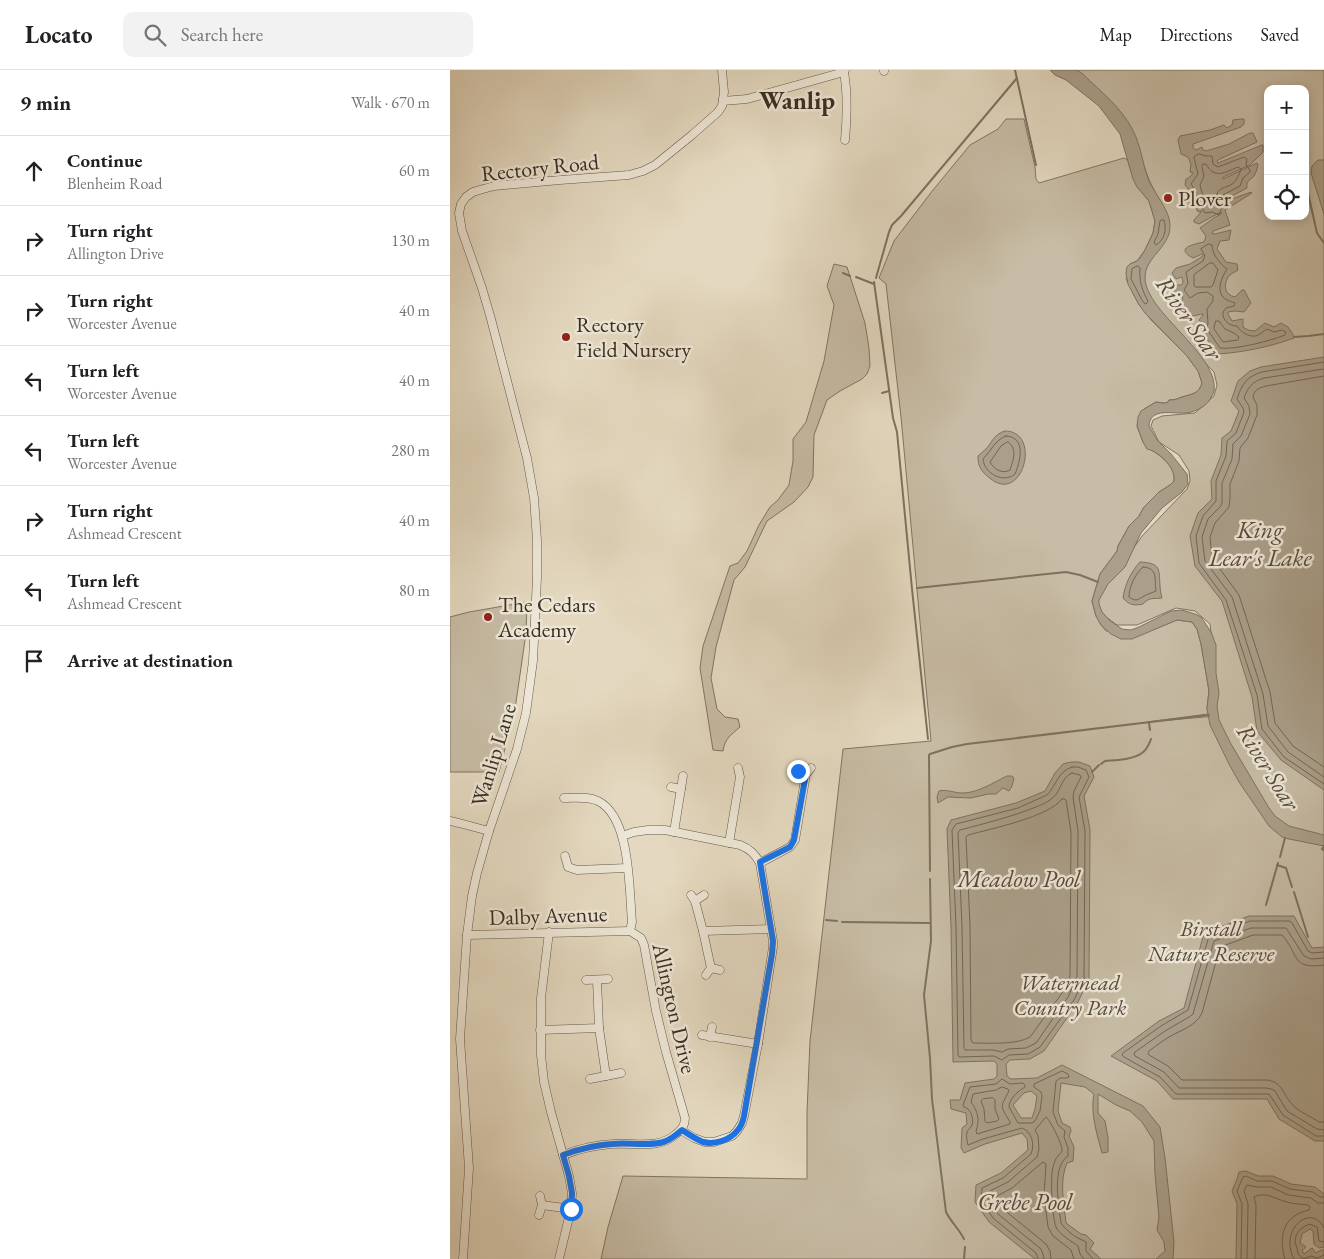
<!DOCTYPE html>
<html lang="en">
<head>
<meta charset="utf-8">
<style>
	body { margin:0; font-family:"EB Garamond",serif; background:#f2f2f2; color:#202124 }
	.controls { position:absolute; right:15px; top:15px; display:grid; overflow:hidden; border-radius:10px; box-shadow:0 2px 12px #0003 }
	.controls button { width:45px; height:45px; display:grid; place-items:center; padding:0; border:0; border-bottom:1px solid #e0e0e0; background:#fff; color:#202124; font:25px sans-serif }
	.stop { position:absolute; width:15px; height:15px; margin:-11px; border:4px solid #1a73e8; border-radius:50%; background:#fff }
	.stop.end { background:#1a73e8; border-color:#fff; box-shadow:0 1px 5px #0008 }
	.list { margin:0; padding:0; list-style:none }
	h2 { display:flex; justify-content:space-between; align-items:center; height:65px; margin:0; padding:0 20px; font-size:21px }
	h2 small { font-size:16px; font-weight:400; color:#757577 }
	.list li { display:grid; grid-template-columns:32px 1fr auto; gap:15px; align-items:center; box-sizing:border-box; height:70px; padding:0 20px; border-top:1px solid #e0e0e0 }
	.list b { display:block; font-size:19px; white-space:nowrap }
	.list p { margin:0; font-size:16px; white-space:nowrap; color:#757577 }
	.list em { font-size:16px; font-style:normal; color:#757577 }
	.icon { flex:none; width:28px; height:28px; fill:none; stroke:currentColor; stroke-width:2; stroke-linecap:round; stroke-linejoin:round }
	.map { position:relative; flex:none; width:874px; height:1189px; overflow:hidden }
	header { display:flex; align-items:center; gap:30px; box-sizing:border-box; height:70px; padding:0 25px; background:#fff; border-bottom:1px solid #e0e0e0 }
	header strong { font-size:24px }
	nav { display:flex; gap:28px; margin-inline-start:auto; font-size:18px }
	.search { width:350px; height:45px; background:#f2f2f2; display:flex; align-items:center; gap:12px; box-sizing:border-box; padding:0 18px; border-radius:10px; color:#757577; font-size:19px }
	main { display:flex }
	aside { flex:1; background:#fff }
	.map>svg:first-child { display:block }
	.green { fill:#c7bca5; stroke:#807562; fill-rule:evenodd }
	.water { fill:#aa9f8a; stroke:#7d7260; fill-rule:evenodd }
	.lines { fill:none; stroke-linecap:round; stroke-linejoin:round }
	.shore { stroke:#726655; stroke-width:1 }
	.stream { stroke:#7d7260; stroke-width:2 }
	.minor-casing { stroke:#645948; stroke-width:9 }
	.minor { stroke:#ede6d6; stroke-width:8 }
	.route { stroke:#1a73e8; stroke-width:6 }
	.poi-dot { fill:#8f2418; stroke:#ede6d6; stroke-width:2 }
	.labels { text-anchor:middle; stroke-width:5; stroke-linejoin:round; paint-order:stroke }
	.street-label { font-size:22px; fill:#3a2e20; stroke:#ede6d6 }
	.poi-label { font-size:22px; fill:#3a2e20; stroke:#ede6d6; text-anchor:start }
	.park-label { font-size:22px; font-style:italic; fill:#564a3b; stroke:#ede6d6 }
	.water-label { font-size:24px; font-style:italic; fill:#564a3a; stroke:#ede6d6 }
	.quarter-label { font-size:25px; font-weight:bold; fill:#3a2e20; stroke:#ede6d6 }
</style>
</head>
<body>
<header>
<strong>Locato</strong>
<div class="search"><svg class="icon" aria-label="search" viewBox="0 0 24 24"><circle cx="10" cy="10" r="6"/><path d="M15 15l6 6"/></svg>Search here</div>
<nav><a>Map</a><a>Directions</a><a>Saved</a></nav>
</header>
<main>
<aside>
<h2>9 min<small>Walk · 670 m</small></h2>
<ul class="list">
<li><svg class="icon" aria-label="ahead" viewBox="0 0 24 24"><path d="M12 20V5M6 11l6-6 6 6"/></svg><div><b>Continue</b><p>Blenheim Road</p></div><em>60 m</em></li>
<li><svg class="icon" aria-label="right" viewBox="0 0 24 24"><path d="M7 20v-9h11M14 6l5 5-5 5"/></svg><div><b>Turn right</b><p>Allington Drive</p></div><em>130 m</em></li>
<li><svg class="icon" aria-label="right" viewBox="0 0 24 24"><path d="M7 20v-9h11M14 6l5 5-5 5"/></svg><div><b>Turn right</b><p>Worcester Avenue</p></div><em>40 m</em></li>
<li><svg class="icon" aria-label="left" viewBox="0 0 24 24"><path d="M17 20v-9H6M10 6l-5 5 5 5"/></svg><div><b>Turn left</b><p>Worcester Avenue</p></div><em>40 m</em></li>
<li><svg class="icon" aria-label="left" viewBox="0 0 24 24"><path d="M17 20v-9H6M10 6l-5 5 5 5"/></svg><div><b>Turn left</b><p>Worcester Avenue</p></div><em>280 m</em></li>
<li><svg class="icon" aria-label="right" viewBox="0 0 24 24"><path d="M7 20v-9h11M14 6l5 5-5 5"/></svg><div><b>Turn right</b><p>Ashmead Crescent</p></div><em>40 m</em></li>
<li><svg class="icon" aria-label="left" viewBox="0 0 24 24"><path d="M17 20v-9H6M10 6l-5 5 5 5"/></svg><div><b>Turn left</b><p>Ashmead Crescent</p></div><em>80 m</em></li>
<li><svg class="icon" aria-label="arrive" viewBox="0 0 24 24"><path d="M6 21V4h12l-3 4 3 4H6"/></svg><div><b>Arrive at destination</b></div></li>
</ul>
</aside>
<div class="map">
<svg width="874" height="1189" viewBox="0 0 874 1189">
	<rect width="100%" height="100%" fill="#e4d9c0"/>
	<filter id="stains"><feTurbulence type="fractalNoise" baseFrequency=".004" numOctaves="4"/><feColorMatrix values="0 0 0 0 .2 0 0 0 0 .09 0 0 0 0 .02 0 0 0 .5 -.17"/></filter>
	<radialGradient id="worn" r=".72"><stop offset=".6" stop-color="#630" stop-opacity="0"/><stop offset="1" stop-color="#630" stop-opacity=".3"/></radialGradient>
	<!-- green -->
	<g class="green">
		<path d="M612,0H874V1189H151L158,1157L173,1106L357,1109V1042L360,971L393,679L481,671L451,347L436,214L429,208L444,171L483,120L520,75L548,59L556,49H574L585,97L586,109L589,113L674,88L678,90L687,116L699,131L705,151L703,163L695,180L687,191L680,194L676,209L688,233L701,250L737,286L748,301L752,313C749,324 742,324 732,327C727,329 725,330 719,330L717,333H713L706,332L694,339L687,356L693,372L697,378L700,379C711,386 726,397 724,411L720,415L709,422L694,437L689,446L679,456L668,476L667,481L650,504L642,531L646,546L651,555L656,561L702,560L727,550L742,552L747,559L751,574L759,621L757,638L758,644L697,652L766,646L765,597L760,554L745,541L726,538L687,555H667L656,547L648,537L647,527L693,465L737,419L740,411L739,401L729,385L709,372L701,356L703,350L712,346L745,343L764,326L767,315L764,302L716,252L690,212L691,203L718,157L706,124L699,110L681,59ZM818,19H855V146H818Z"/>
		<path d="M384,194L397,197L415,253L419,278L420,296L417,304L412,309L390,321L377,330L364,365L363,407L358,417L344,432L317,451L295,497L284,510L266,577L261,608L267,639L275,647L288,649L290,657C281,665 275,668 273,681L263,680L250,598L253,576L280,496L288,493L297,481L309,455L320,437L328,430L339,415L343,391V369L356,352L374,291L384,235L377,216Z"/>
		<polygon points="77,532 76,563 65,639 49,702 0,702 0,547 19,542"/>
	</g>
	<!-- water -->
	<g class="water">
		<path d="M600,0C607,0 621,0 626,0C632,2 637,8 641,12C659,28 677,45 686,67C692,81 693,97 699,111C705,124 720,141 720,155C721,180 689,188 696,215C705,248 769,287 764,321C762,327 759,332 754,336C748,340 743,342 736,343C723,344 700,337 699,356L707,370L721,384L737,404L738,414L732,422L712,438L691,463L675,497L658,514L649,530V534L652,542L659,550L672,559L681,560L689,557L721,541L732,540L745,544L751,547L761,562L766,575V603L769,623L767,636L769,650L781,674L819,738L825,746L839,756L874,765V776L839,769L832,767L826,762L819,756L789,712L779,694L760,655L757,638L759,621L751,574L747,559L742,552L727,550L682,569H671L661,564L651,555L646,546L642,531L650,504L667,481L668,476L679,456L689,446L694,437L709,422L720,415L724,411C726,398 710,382 697,379L693,372L687,356L688,347L691,341L706,332L713,333H717L719,330C725,330 727,329 732,327C742,324 749,324 752,313L748,301L737,286L695,243L688,233L678,214L676,203L677,197L680,194L687,191L690,188L695,180L703,163L705,151L699,131L687,117L683,109L670,64L649,36L616,10L605,5Z"/>
		<path d="M791,49H794V54L791,57L743,74V78L746,80L752,77L753,80L756,81L779,74L800,63H803L807,72L768,90L767,91L768,93L812,75H813V82L800,95L773,107V109L807,93L808,95C807,99 806,103 804,106C799,111 796,111 797,118L774,130V132L801,122L802,123L775,140L780,155L763,161L762,163L765,164L781,160L779,170L770,171L767,179L776,192L787,194L788,200C785,202 780,204 778,207C773,216 775,225 785,227L792,220H794L801,233L794,242L785,241L778,242V244L782,251L793,249V257L798,260L805,261L815,253L824,257L831,253L838,257L844,266V268C820,277 794,282 769,284L767,283L751,261L754,253L750,251L749,250L753,245V244C738,246 739,251 730,235L733,227L725,224L723,217L727,215H731L733,213L732,207L726,209L722,203L726,198L740,194L753,186L752,184L743,188C724,178 744,174 754,172L756,166L750,158L764,148L772,143H769L749,154L744,152V150L752,141L748,142L745,136L736,131L737,128L742,126L741,122L735,115L736,109L740,107L743,103L740,102L741,94L738,87L731,84L728,70L730,66L760,60L774,55L777,58L782,55L783,50Z"/>
		<polygon points="868,90 874,90 874,144 861,103 862,96"/>
		<polygon points="874,287 874,720 831,690 807,661 802,627 772,531 745,496 740,466 748,443 762,429 761,411 771,385 772,368 781,361 789,341 781,331 788,311 800,301 811,297"/>
		<path d="M555,361C592,361 573,434 541,409C532,402 528,398 528,386C531,383 534,381 537,378C543,370 545,364 555,361Z"/>
		<path d="M690,492C711,493 709,499 710,516C710,520 711,524 712,528C704,529 699,527 693,534C684,536 679,535 673,528C675,514 681,502 690,492Z"/>
		<path d="M621,692H629L640,696L644,707L634,726L640,760L639,909L628,932L594,981L580,989L560,990L556,994L557,1006L561,1009L587,1008L612,995L693,1036L710,1057L715,1088L724,1172L723,1189H706L715,1181L714,1172L707,1160L709,1147L705,1104L704,1071L692,1052L680,1041L666,1035L648,1024V1043L655,1051L658,1068V1082L652,1083C647,1064 640,1043 644,1024L635,1017L611,1013L608,1041L612,1053L620,1057L621,1061L619,1066L624,1077L623,1091L617,1093C609,1111 614,1133 616,1153L631,1164L636,1165L644,1173L640,1179L651,1189H585L539,1152L525,1132L526,1115L551,1103L578,1080L577,1069L572,1063L535,1074L514,1083L511,1078L512,1058L517,1054L516,1043L501,1039L500,1030H510L515,1013L544,1009L547,1006V994L544,991L503,992L501,857L497,759L501,750L566,733L595,721L605,703L613,694ZM581,1021L587,1026L585,1039L582,1048H571L563,1035L574,1023Z"/>
		<path d="M557,706H562L564,708L562,716L559,721L553,718L546,724H538L521,728L498,727L488,733L487,727L489,721C497,719 504,723 513,723C528,723 544,712 557,706Z"/>
		<polygon points="799,846 844,846 862,878 874,877 874,1071 865,1071 829,1049 817,1029 723,1029 707,1011 661,986 709,951 734,938 754,863"/>
		<polygon points="796,1101 808,1106 823,1106 841,1114 865,1117 874,1124 874,1177 869,1178 864,1174 863,1161 860,1159 852,1164 850,1173 856,1177 852,1181 854,1184 862,1178 866,1183 871,1180 874,1180 874,1189 786,1189 787,1134 782,1121 787,1109 789,1102"/>
	</g>
	<g class="lines">
		<!-- shore -->
		<g class="shore">
			<path d="M749,84L756,86H762L763,94L768,97L794,87L797,89L796,95L800,100V102L793,108L790,116L773,125L772,129L773,134L769,145L762,142L755,143L750,134L746,129V121L741,114L748,104C747,99 745,93 744,87Z"/>
			<path d="M753,94H756C765,110 775,102 788,97L791,99C790,102 788,107 786,110C779,121 764,113 766,134L764,136L758,135L753,127L750,115L754,106L752,97Z"/>
			<path d="M712,150H714C717,159 714,171 706,175L704,172L708,164L710,151Z"/>
			<path d="M759,174L762,175C762,184 770,194 777,199C772,207 764,223 777,230C779,231 782,232 785,233L784,236L776,238L773,242C772,250 779,256 787,256C791,262 798,267 806,266C809,265 814,261 817,259L824,262L832,260L836,262L835,265C820,271 785,280 770,278L757,259L758,253L757,239L763,231V226L757,222L748,223L740,228L734,220L738,213L736,202L753,191L755,186L751,179Z"/>
			<polygon points="760,193 763,193 768,200 763,215 761,217 745,217 744,215 744,205"/>
			<path d="M688,196L690,198C689,211 692,220 698,231L696,234L694,233L692,230L681,209L682,199Z"/>
			<polygon points="766,251 769,251 775,259 784,263 789,267 788,270 773,272 764,259"/>
			<path d="M874,292L812,302C796,307 792,314 787,329L793,338L794,342L786,363L777,371L776,386L766,411V431L753,446L746,466L749,493L776,530L807,625L812,659L834,687L874,714"/>
			<path d="M874,299L814,308C802,312 798,317 794,328L799,336L800,344L791,366L783,374L782,389L772,413V433L770,437L758,449L752,467L755,491L782,527L813,624L818,656L838,682L874,707"/>
			<path d="M874,306L816,316C809,318 804,320 803,327L807,335V345L798,368L790,378L789,391L780,414V429L779,437L765,453L760,467L762,488L789,525L820,622L825,653L843,676L874,697"/>
			<path d="M556,366C577,367 570,392 565,404C553,414 534,403 533,389C541,381 545,370 556,366Z"/>
			<path d="M558,372C568,379 563,391 560,400C552,405 543,398 540,392L551,376Z"/>
			<path d="M693,497C709,498 704,510 706,521C702,523 697,524 694,526C687,530 686,532 679,527C679,517 685,504 693,497Z"/>
			<path d="M622,697H628L636,700L639,707L629,727L635,761L634,909L624,930L590,977L578,984L559,985L552,990L544,986L509,987L508,985L506,857L502,760L506,754L568,738L597,725C606,716 608,701 622,697Z"/>
			<path d="M622,703L630,705L631,707L624,721L623,727L628,761L627,907L618,927L586,973L576,978L558,979L552,982L543,980H515L514,978L512,857L508,762L510,760C536,753 561,747 586,737C591,735 596,733 600,730C611,724 610,708 622,703Z"/>
			<path d="M612,729H614L616,730L621,762L620,906L612,923L580,967C567,975 539,973 523,973L521,970L520,856L516,767L518,765C540,759 599,747 612,729Z"/>
			<polyline points="874,882 862,883 858,881 842,853 840,851 800,851 759,866 738,940 711,956 673,983 672,985 674,987 710,1007 726,1024 819,1024 833,1045 866,1066 874,1066"/>
			<polyline points="874,888 861,889 854,886 836,858 801,858 764,871 743,944 739,947 715,961 685,982 684,984 685,986 714,1002 729,1018 816,1018 821,1019 825,1021 837,1041 867,1059 874,1060"/>
			<path d="M874,895C841,900 849,884 832,865H803L770,877L752,943C746,956 731,960 719,967C712,971 706,976 699,981L698,983L699,985L718,996L732,1010H817C834,1013 832,1024 842,1034C847,1041 862,1047 869,1052H874"/>
			<path d="M552,1017L558,1019L559,1021C550,1038 550,1035 560,1052V1054L527,1064L526,1061C530,1051 528,1041 521,1032L523,1024L546,1020Z"/>
			<polygon points="543,1028 545,1030 545,1039 549,1049 547,1051 537,1053 535,1051 534,1039 531,1031 533,1029"/>
			<path d="M874,1172L869,1171L867,1157L860,1154C852,1157 845,1162 845,1172C846,1176 848,1179 848,1184L852,1188H856L861,1186L867,1188L874,1185"/>
			<path d="M588,1189L586,1183L543,1148L531,1130L532,1118L553,1108L581,1084C585,1074 582,1062 572,1058L533,1069L518,1075C517,1071 516,1066 517,1062C518,1059 521,1058 522,1055C524,1048 521,1039 514,1037L513,1035L520,1017L546,1014L552,1009L560,1014L573,1013L575,1015V1017C568,1021 559,1029 559,1037L568,1053H582L585,1051L590,1041L592,1026L591,1022L584,1017V1014L612,1001L618,1004L619,1007L617,1008H610L606,1011L603,1042L608,1055L615,1061L614,1067L618,1078V1086C601,1097 609,1136 611,1153C615,1159 622,1165 628,1168C631,1170 633,1170 636,1172V1181L643,1189"/>
			<path d="M594,1189L593,1184L591,1179L548,1144L537,1127L538,1122L558,1112L587,1087L589,1079L588,1066L585,1060L596,1047C600,1050 613,1075 612,1081C612,1083 609,1084 608,1086C605,1089 604,1094 603,1097C600,1107 602,1151 607,1159C611,1165 622,1172 628,1176L630,1184L634,1189"/>
			<polyline points="601,1189 600,1181 596,1174 553,1139 546,1128 547,1126 562,1118 593,1092 596,1094 594,1125 598,1157 603,1166 621,1180 624,1189"/>
			<polyline points="791,1189 792,1134 787,1121 793,1107 796,1106 807,1111 822,1111 840,1119 863,1122 870,1127 874,1127"/>
			<polyline points="797,1189 798,1134 794,1121 797,1115 807,1117 821,1117 838,1125 861,1128 868,1133 874,1133"/>
			<path d="M805,1189L806,1135L804,1127C816,1121 825,1129 837,1132C843,1134 851,1134 858,1135L860,1137L859,1140C833,1146 828,1166 835,1189"/>
			<path d="M844,1189C828,1159 862,1132 874,1158"/>
		</g>
		<!-- stream -->
		<g class="stream">
			<polyline points="565,0 586,95"/>
			<polyline points="855,110 867,163 874,173"/>
			<polyline points="393,203 400,206"/>
			<polyline points="406,207 424,214"/>
			<polyline points="426,208 439,162 442,155 451,146 567,8"/>
			<polyline points="424,212 443,348 447,362 462,519 478,669"/>
			<polyline points="844,267 858,266 874,264"/>
			<polyline points="432,323 439,321"/>
			<polyline points="467,518 616,502 630,505 648,512"/>
			<polyline points="699,653 700,660"/>
			<path d="M651,694L655,691C666,690 682,690 692,683C697,680 699,674 701,669"/>
			<polyline points="642,702 649,695"/>
			<polyline points="874,776 872,779 874,780"/>
			<polyline points="830,787 835,768"/>
			<polyline points="827,795 836,798 842,817"/>
			<polyline points="480,801 479,685 480,684 502,677 517,674 759,645"/>
			<path d="M480,809L481,871L474,925L480,988L482,1029L496,1142C501,1152 509,1159 514,1169"/>
			<polyline points="844,822 858,867"/>
			<polyline points="816,835 828,793"/>
			<polyline points="376,850 387,851"/>
			<polyline points="392,852 480,853"/>
			<polyline points="514,1189 515,1177"/>
		</g>
		<defs>
			<g id="minor">
				<polyline points="434,0 434,1"/>
				<path d="M394,2C398,25 397,48 395,70"/>
				<polyline points="273,31 297,29 394,2 395,0"/>
				<polyline points="221,717 231,719"/>
				<polyline points="0,751 9,753 39,761"/>
				<polyline points="224,762 233,706"/>
				<path d="M172,766L184,762L198,760H215L290,775C300,779 305,784 310,793L323,871V877L308,974L294,1046L292,1053L287,1061L282,1066L264,1072H255L244,1068L231,1060"/>
				<polyline points="279,773 290,707 288,698"/>
				<polyline points="115,786 118,797 127,800 177,798"/>
				<polyline points="310,793 340,777 345,770 356,704 361,698"/>
				<polyline points="241,825 245,831 253,861 321,859"/>
				<polyline points="245,831 254,825"/>
				<polyline points="253,861 261,898"/>
				<polyline points="99,862 91,928 91,985 94,1012 101,1042 119,1106 122,1123 121,1139 109,1189"/>
				<polyline points="17,865 180,861"/>
				<polyline points="256,905 261,898 270,900"/>
				<polyline points="136,910 158,909"/>
				<polyline points="149,958 156,1006"/>
				<polyline points="90,960 149,958 147,910"/>
				<polyline points="252,965 308,974"/>
				<polyline points="260,967 262,957"/>
				<polyline points="140,1009 171,1003"/>
				<path d="M113,1085C129,1079 145,1075 162,1074C184,1072 209,1080 226,1064C232,1060 235,1055 235,1048L216,982L206,941L194,875L191,868L180,861L182,852C179,820 181,747 148,731C138,726 125,728 114,728"/>
				<polyline points="90,1126 92,1135 121,1139"/>
				<polyline points="89,1145 92,1135"/>
				<polyline points="13,1189 19,1098 10,969 17,865 22,826 27,803 39,761 67,679 76,643 83,591 87,508 87,470 84,428 77,388 41,249 32,218 12,161 9,143 11,134 16,127 23,122 33,119 44,116 110,110 179,105 193,101 205,95 242,65 268,42 272,36 274,22 272,0"/>
			</g>
		</defs>
		<!-- minor casing -->
		<use href="#minor" class="minor-casing"/>
		<!-- minor -->
		<use href="#minor" class="minor"/>
	</g>
	<g class="lines">
		<!-- route -->
		<path class="route" d="M121,1139L122,1123L119,1106L113,1085C129,1079 145,1075 162,1074C177,1072 203,1077 216,1071C222,1069 227,1064 232,1060C238,1064 245,1069 253,1072C264,1075 280,1070 287,1061C291,1057 293,1051 294,1046L322,884L323,871L310,792L340,777L344,770L356,704L348,701"/>
	</g>
	<!-- markers -->
	<g class="poi-dot">
		<circle cx="718" cy="128" r="5"/>
		<circle cx="116" cy="267" r="5"/>
		<circle cx="38" cy="547" r="5"/>
	</g>
	<g class="labels">
		<!-- street labels -->
		<g class="street-label">
			<text transform="translate(90 97) rotate(-6)" y="8">Rectory Road</text>
			<text transform="translate(43 685) rotate(-73)" y="8">Wanlip Lane</text>
			<text transform="translate(98 845) rotate(-2)" y="8">Dalby Avenue</text>
			<text transform="translate(225 938) rotate(77)" y="8">Allington Drive</text>
		</g>
		<!-- poi labels -->
		<g class="poi-label">
			<text x="728" y="136">Plover</text>
			<text x="126" y="262">Rectory<tspan x="126" dy="25">Field Nursery</tspan></text>
			<text x="48" y="542">The Cedars<tspan x="48" dy="25">Academy</tspan></text>
		</g>
		<!-- park labels -->
		<g class="park-label">
			<text x="761" y="866">Birstall<tspan x="761" dy="25">Nature Reserve</tspan></text>
			<text x="620" y="920">Watermead<tspan x="620" dy="25">Country Park</tspan></text>
		</g>
		<!-- water labels -->
		<g class="water-label">
			<text transform="translate(739 248) rotate(55)" y="8">River Soar</text>
			<text x="810" y="468">King<tspan x="810" dy="28">Lear's Lake</tspan></text>
			<text transform="translate(818 697) rotate(58)" y="8">River Soar</text>
			<text x="569" y="817">Meadow Pool</text>
			<text x="575" y="1140">Grebe Pool</text>
		</g>
		<!-- quarter labels -->
		<g class="quarter-label">
			<text x="347" y="39">Wanlip</text>
		</g>
	</g>
	<rect width="100%" height="100%" filter="url(#stains)"/>
	<rect width="100%" height="100%" fill="url(#worn)"/>
</svg>
<div class="controls">
<button>+</button>
<button>−</button>
<button><svg class="icon" aria-label="locate" viewBox="0 0 24 24"><circle cx="12" cy="12" r="6"/><path d="M12 2v4M12 18v4M2 12h4M18 12h4"/></svg></button>
</div>
<div class="stop" style="left:121px;top:1139px"></div>
<div class="stop end" style="left:348px;top:701px"></div>
</div>
</main>
</body>
</html>
